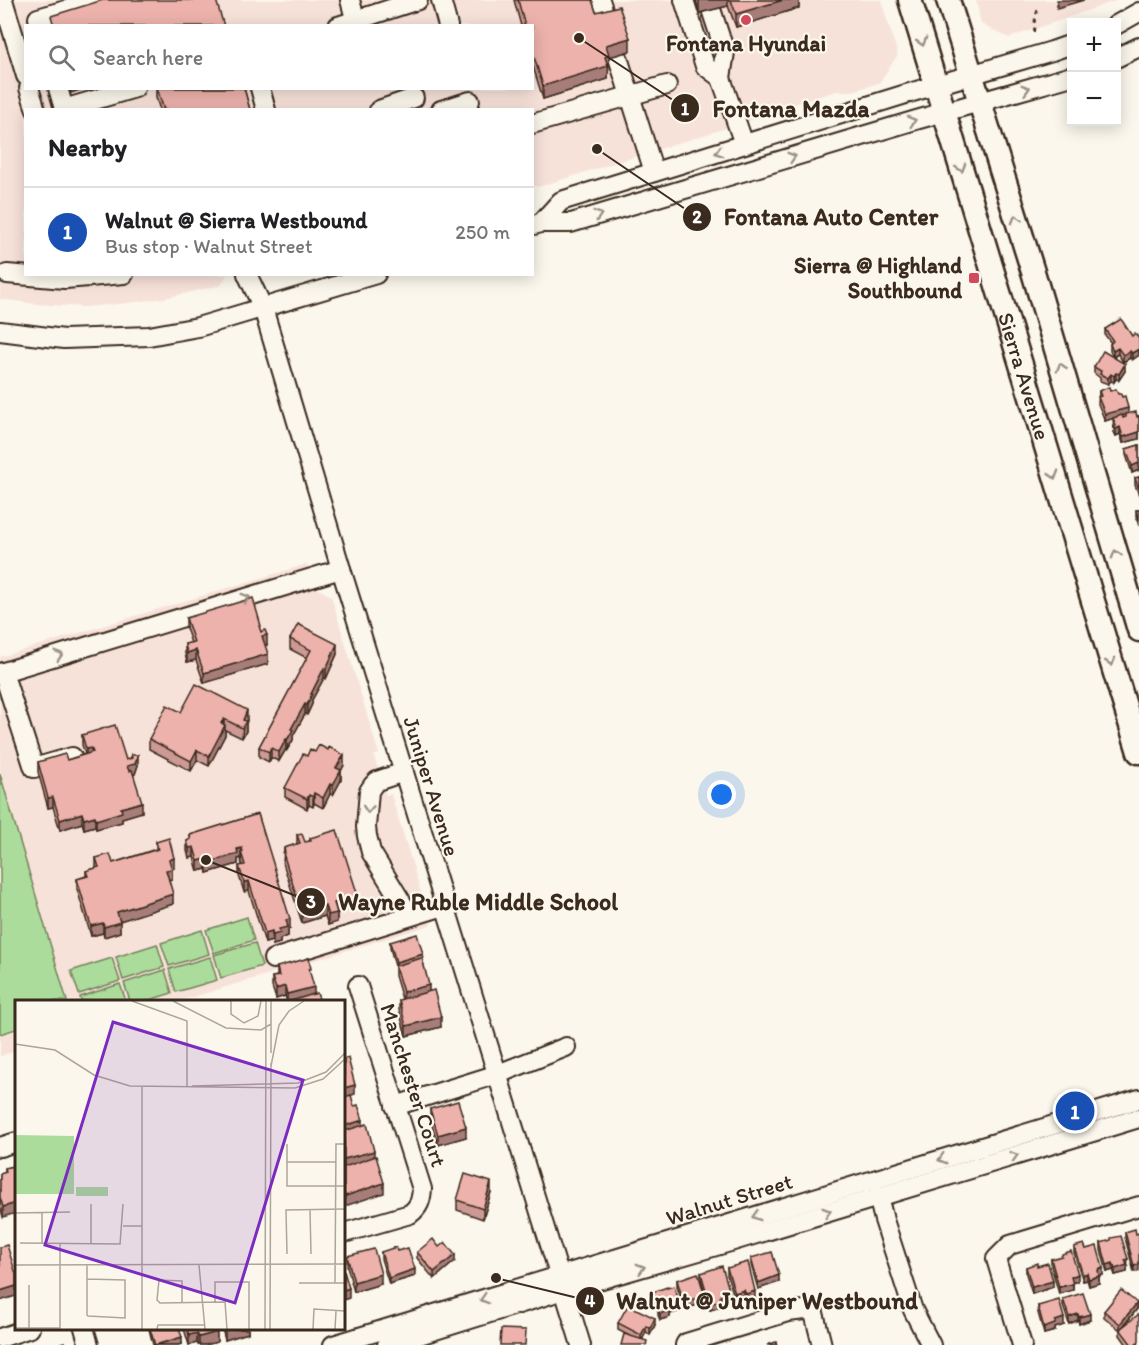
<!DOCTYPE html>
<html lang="en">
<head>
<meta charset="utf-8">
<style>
	body { margin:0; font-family:Itim,sans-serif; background:#f6f6f6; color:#202124 }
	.controls { position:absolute; right:18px; top:18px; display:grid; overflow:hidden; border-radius:0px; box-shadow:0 3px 15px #0003 }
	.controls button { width:54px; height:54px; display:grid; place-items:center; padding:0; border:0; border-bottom:2px solid #e0e0e0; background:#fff; color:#202124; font:30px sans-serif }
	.you { position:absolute; left:722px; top:795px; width:21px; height:21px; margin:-15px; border:4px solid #fff; border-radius:50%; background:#1a73e8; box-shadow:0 0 0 9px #1a73e833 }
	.badge { display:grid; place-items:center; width:39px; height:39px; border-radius:50%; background:#d1495b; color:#fff; font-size:20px; font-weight:700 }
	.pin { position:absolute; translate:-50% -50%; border:3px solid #fff; box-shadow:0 2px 6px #0006 }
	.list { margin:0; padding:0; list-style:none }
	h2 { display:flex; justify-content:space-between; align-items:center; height:78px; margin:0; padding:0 24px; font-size:26px }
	h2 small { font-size:20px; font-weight:400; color:#757577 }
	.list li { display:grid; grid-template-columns:39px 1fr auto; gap:18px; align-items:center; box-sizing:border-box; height:90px; padding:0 24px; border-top:2px solid #e0e0e0 }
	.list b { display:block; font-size:22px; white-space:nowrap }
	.list p { margin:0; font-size:20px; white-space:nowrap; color:#757577 }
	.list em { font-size:20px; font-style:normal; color:#757577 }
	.icon { flex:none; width:33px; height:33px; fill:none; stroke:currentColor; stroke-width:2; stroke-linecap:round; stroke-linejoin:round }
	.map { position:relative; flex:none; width:1139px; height:1345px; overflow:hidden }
	.search { position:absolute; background:#fff; box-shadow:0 3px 15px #0003; left:24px; top:24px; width:510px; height:66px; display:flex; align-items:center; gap:15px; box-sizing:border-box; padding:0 21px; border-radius:0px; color:#757577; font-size:22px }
	.panel { position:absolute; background:#fff; box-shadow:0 3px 15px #0003; left:24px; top:108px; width:510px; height:168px; border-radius:0px }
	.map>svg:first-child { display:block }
	.built { fill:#f7e2d9; fill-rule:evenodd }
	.green { fill:#acdc9b; stroke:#74835c; stroke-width:1.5 }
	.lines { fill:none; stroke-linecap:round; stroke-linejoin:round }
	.minor-casing { stroke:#3b2a1e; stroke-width:22 }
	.major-casing { stroke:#3b2a1e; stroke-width:27 }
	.path { stroke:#3b2a1e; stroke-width:2; stroke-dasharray:4.5 4.5; stroke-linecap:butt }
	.minor { stroke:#fbf7ec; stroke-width:18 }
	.major { stroke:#fbf7ec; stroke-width:22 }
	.wall { fill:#cc9994; stroke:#3b2a1e; stroke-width:1.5 }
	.shaded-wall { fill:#a67d78; stroke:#3b2a1e; stroke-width:1.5 }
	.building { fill:#edb2ac; stroke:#3b2a1e; stroke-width:1.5 }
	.oneway { stroke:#9b9085 }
	.poi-dot { fill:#d1495b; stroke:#fbf7ec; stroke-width:2 }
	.labels { text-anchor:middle; stroke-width:4.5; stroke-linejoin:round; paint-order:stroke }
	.poi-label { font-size:22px; font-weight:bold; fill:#3b2a1e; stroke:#fbf7ec }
	.street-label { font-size:22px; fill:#3b2a1e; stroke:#fbf7ec }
	.inset-road { fill:none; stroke:#aea59a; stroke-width:1.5 }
	.view { fill:#7b2cbf; fill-opacity:0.15; stroke:#7b2cbf; stroke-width:3 }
	.inset-edge { fill:none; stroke:#3b2a1e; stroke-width:3 }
	.leader { fill:none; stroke:#3b2a1e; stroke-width:2 }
	.callout-dot { fill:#3b2a1e; stroke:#fbf7ec; stroke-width:2 }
	.mark-label { font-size:18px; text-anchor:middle; font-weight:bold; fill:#fff }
	.callout-label { font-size:24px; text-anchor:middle; font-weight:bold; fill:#3b2a1e; stroke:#fbf7ec; stroke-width:4.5; stroke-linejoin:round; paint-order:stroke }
</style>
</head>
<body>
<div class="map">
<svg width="1139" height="1345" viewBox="0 0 1139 1345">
	<rect width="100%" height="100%" fill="#fbf7ec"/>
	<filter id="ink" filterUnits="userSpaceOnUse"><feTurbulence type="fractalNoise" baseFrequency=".0167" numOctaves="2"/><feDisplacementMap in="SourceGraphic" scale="12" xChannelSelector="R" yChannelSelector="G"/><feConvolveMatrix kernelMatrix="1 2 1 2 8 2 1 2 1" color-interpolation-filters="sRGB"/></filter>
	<g filter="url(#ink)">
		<!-- built -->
		<g class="built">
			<path d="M0,0H881L898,55L879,83L852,91H837L787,106L774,113L538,187L533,185L532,110H26V274L227,275L221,285L165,298L129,303L84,307L36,304L0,299ZM26,26H532V88H26Z"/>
			<polygon points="976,0 1118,0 1009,38 981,24"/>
			<polygon points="307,564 313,586 331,596 379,754 374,756 386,795 391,794 431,925 180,1001 16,1002 16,1051 0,1056 0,657"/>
		</g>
		<!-- green -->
		<g class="green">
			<polygon points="0,774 67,1001 16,1002 16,1029 0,1034"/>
			<polygon points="247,917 254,940 214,953 206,930"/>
			<polygon points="202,930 209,954 169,966 161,943"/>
			<polygon points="255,943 262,966 221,978 214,955"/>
			<polygon points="157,944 164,967 123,980 116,957"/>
			<polygon points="210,957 217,980 176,992 169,969"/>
			<polygon points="112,958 120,981 79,994 71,971"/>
			<polygon points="165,970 172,993 146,1001 130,1001 124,983"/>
			<polygon points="120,984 126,1001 81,1001 80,997"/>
		</g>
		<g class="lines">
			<defs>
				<g id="minor">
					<polyline points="3,0 26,76"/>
					<polyline points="350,0 357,26"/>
					<polyline points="441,0 448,26"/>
					<polyline points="600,0 654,172"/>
					<polyline points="684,0 705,66 721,78"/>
					<polyline points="708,0 725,52 721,78 744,144"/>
					<polyline points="38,18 101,0"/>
					<polyline points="1116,25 1139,12"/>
					<polyline points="338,26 418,0"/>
					<polyline points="1116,58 1139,47"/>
					<polyline points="29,88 36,110"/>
					<polyline points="58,88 64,109 135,88"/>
					<polyline points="260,88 266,110"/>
					<polyline points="379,110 414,98"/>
					<polyline points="441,110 470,101"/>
					<polyline points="532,124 667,85"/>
					<polyline points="541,223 561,201 906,94 1052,51 1072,44"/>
					<polyline points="534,225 541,223 571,223 916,120 1072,76"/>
					<polyline points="7,274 65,279"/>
					<polyline points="65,274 65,279 124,274"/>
					<polyline points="247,274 263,308 341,569 581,1345"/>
					<polyline points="0,331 64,339 149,336 198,327 376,274"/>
					<polyline points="3,672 34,768 72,757"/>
					<polyline points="0,673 341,569"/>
					<polyline points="404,772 377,781 373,785 369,791 366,827 367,836 371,852 410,916"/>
					<polyline points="273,959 444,906"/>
					<polyline points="395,1106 498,1074 566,1047"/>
					<polyline points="0,1147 16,1142"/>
					<polyline points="878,1196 884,1220 913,1310 931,1345"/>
					<path d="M344,1233L410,1214C419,1207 421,1201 422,1189L358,986"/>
					<polyline points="84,1328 89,1345"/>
					<polyline points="0,1338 30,1328"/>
					<polyline points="333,1345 1139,1099"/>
					<polyline points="387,1345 564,1290 730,1242 1139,1118"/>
					<polyline points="685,1345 686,1343 788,1312 813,1309 822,1345"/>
					<polyline points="1022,1345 996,1259 1010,1245 1139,1206"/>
				</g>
				<g id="major">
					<path id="s1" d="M910,0L1139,752"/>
					<polyline points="948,0 1034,275 1139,630"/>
				</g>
			</defs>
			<!-- minor casing -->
			<use href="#minor" class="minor-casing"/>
			<!-- major casing -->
			<use href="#major" class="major-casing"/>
			<!-- path -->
			<polyline class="path" points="1034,32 1035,17 1038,9"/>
			<!-- minor -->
			<use href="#minor" class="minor"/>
			<!-- major -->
			<use href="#major" class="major"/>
		</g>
		<!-- wall -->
		<g class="wall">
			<polygon points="514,0 592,0 596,12 630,51 609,57 608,79 543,99 532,63 532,26 521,26"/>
			<polygon points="696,0 799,0 799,8 736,27 728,6 699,13"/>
			<polygon points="156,88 244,88 250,110 160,110 156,98"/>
			<polygon points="1105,329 1139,339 1139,355 1132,360 1130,358 1123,362 1118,354 1113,357 1125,371 1119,380 1116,379 1114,382 1111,381 1108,384 1100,381 1100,378 1094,373 1094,367 1113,357 1110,351 1110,344 1111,343 1105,335"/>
			<polygon points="1099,391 1110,391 1118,394 1128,414 1139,416 1139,439 1123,443 1120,434 1116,436 1114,433 1113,418 1105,421 1098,404"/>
			<polygon points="1139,445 1139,470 1132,473 1126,455 1126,449"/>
			<polygon points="1139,477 1139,495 1135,485 1135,478"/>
			<polygon points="1136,510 1139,510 1139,526 1136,517"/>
			<polygon points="186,618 261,631 267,645 265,645 268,664 204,683 196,660 187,662 185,654 185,644 191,643 186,628"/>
			<polygon points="290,639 337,654 326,679 324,678 312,700 312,704 307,715 305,714 293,736 293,740 287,750 286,749 279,761 271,758 269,762 259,757 259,747 307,658 290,649"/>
			<polygon points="181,712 247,720 246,724 246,731 242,738 225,730 225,735 209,766 197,760 191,771 149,749 149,739"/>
			<polygon points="82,735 126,760 131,758 131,755 138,765 135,774 133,774 142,812 122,818 122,822 96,829 95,826 84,829 82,823 60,830 53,807 48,808 38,772 38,762 67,760 85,754 82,745"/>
			<polygon points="315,752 344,765 341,771 341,780 333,795 330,794 323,808 314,803 313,807 309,805 307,809 285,797 285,788 307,756"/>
			<polygon points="258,814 290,929 288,929 288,936 280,939 280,943 273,945 272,941 265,943 249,891 244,892 239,876 239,866 242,866 241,858 238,859 238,864 207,873 206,869 198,871 194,857 189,858 187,851 187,841 190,840 190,835"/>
			<polygon points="297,835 305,842 310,841 310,838 358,906 337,913 337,922 328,925 325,916 302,923 283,863 284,848 297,844"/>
			<polygon points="156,842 174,868 172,869 172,879 169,880 173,904 119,921 120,932 104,937 103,933 91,936 77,889 77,879 86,876 86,871 96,868 96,858 113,863 156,849"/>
			<polygon points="390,942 423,961 429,991 441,1027 406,1036 399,1010 399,1000 402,999 395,976 395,966 390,948"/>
			<polygon points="277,967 311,979 314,987 287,1002 285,996 276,999 272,987 272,977 277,976"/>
			<polygon points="430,1109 466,1137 438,1145 430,1119"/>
			<polygon points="16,1165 3,1217 0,1207 0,1174 5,1173 5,1168"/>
			<polygon points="491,1192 483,1219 457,1210 457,1200"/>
			<polygon points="1125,1232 1136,1234 1134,1272 1125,1238"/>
			<polygon points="1101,1243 1128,1266 1127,1266 1127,1272 1115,1275 1113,1270 1107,1272 1101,1250"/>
			<polygon points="439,1247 455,1261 434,1279 417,1258 417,1252"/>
			<polygon points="1074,1247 1086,1249 1103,1275 1099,1276 1099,1283 1089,1286 1087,1280 1083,1281 1074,1253"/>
			<polygon points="397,1251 415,1276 389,1284 381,1259 381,1252"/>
			<polygon points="347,1256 381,1284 354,1292 347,1266"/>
			<polygon points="751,1258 779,1282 758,1289 751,1265"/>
			<polygon points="1051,1259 1078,1281 1073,1283 1073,1290 1059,1294 1051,1266"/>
			<polygon points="1037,1266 1053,1287 1032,1294 1026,1274 1026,1267"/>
			<polygon points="727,1268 755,1298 746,1301 744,1296 735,1299 727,1275"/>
			<polygon points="701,1273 730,1299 721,1302 721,1307 710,1310 701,1279"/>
			<polygon points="677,1280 705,1303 680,1310 682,1301 677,1287"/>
			<polygon points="653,1292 680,1304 680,1311 670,1314 670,1317 660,1320 658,1315 658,1308 660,1308 660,1304 654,1303 653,1299"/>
			<polygon points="1063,1299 1090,1320 1079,1324 1078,1320 1069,1324 1063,1306"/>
			<polygon points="1038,1306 1064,1325 1055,1328 1055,1331 1044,1334 1038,1313"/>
			<polygon points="1137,1309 1125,1325 1139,1345 1127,1345 1120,1335 1120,1330 1104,1317 1104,1311"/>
			<polygon points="618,1323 655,1325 650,1335 646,1332 642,1340 647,1345 618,1330"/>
			<polygon points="149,1329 179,1329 182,1344 178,1345 153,1345"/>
			<polygon points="184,1329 216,1329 217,1342 206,1345 198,1345 197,1343 189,1345"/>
			<polygon points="222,1329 248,1329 248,1333 225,1340"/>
		</g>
		<!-- shaded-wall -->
		<g class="shaded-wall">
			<polygon points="699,0 728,0 728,6 699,13"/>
			<polygon points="783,0 799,0 799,8 736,27 736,14"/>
			<polygon points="1057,0 1084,0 1057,8"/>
			<polygon points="630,38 630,51 609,57 608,79 543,99 543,86 605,57 606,45"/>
			<polygon points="71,88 86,88 71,93"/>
			<polygon points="1118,348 1118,354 1113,357 1113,351"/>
			<polygon points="1139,349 1139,355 1132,360 1132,353"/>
			<polygon points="1130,351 1130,358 1123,362 1123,355"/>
			<polygon points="1125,364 1125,371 1119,380 1119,374"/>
			<polygon points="1116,373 1116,379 1114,382 1114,376"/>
			<polygon points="1111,374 1111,381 1108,384 1108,378"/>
			<polygon points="1128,408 1128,414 1105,421 1105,414"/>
			<polygon points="1120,427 1120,434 1116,436 1116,429"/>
			<polygon points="1139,432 1139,439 1123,443 1123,437"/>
			<polygon points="1139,463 1139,470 1132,473 1132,466"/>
			<polygon points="267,635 267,645 262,646 262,636"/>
			<polygon points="337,644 337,654 326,679 326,669"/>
			<polygon points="196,650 196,660 187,662 187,653"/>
			<polygon points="268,654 268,664 204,683 204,673"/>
			<polygon points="324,668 324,678 312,700 312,704 307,715 307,705 311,694"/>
			<polygon points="305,704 305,714 293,736 293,740 287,750 287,740 291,729"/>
			<polygon points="247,710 247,720 246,724 246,731 242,738 243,720"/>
			<polygon points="224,719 224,728 225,725 225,735 209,766 209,756"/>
			<polygon points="286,739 286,749 279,761 279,752"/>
			<polygon points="91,748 91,758 86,759 86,749"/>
			<polygon points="271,748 271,758 269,762 269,752"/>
			<polygon points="197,750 197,760 191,771 191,761"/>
			<polygon points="138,755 138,765 135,774 127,776 127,766"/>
			<polygon points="344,755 344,765 341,771 341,780 333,795 333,785 336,768"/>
			<polygon points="330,784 330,794 323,808 323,798"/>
			<polygon points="314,793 314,803 313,807 313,797"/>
			<polygon points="309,795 309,805 307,809 307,799"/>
			<polygon points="53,797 53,807 48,808 48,798"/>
			<polygon points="142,802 142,812 122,818 122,822 96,829 96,820 121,808"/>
			<polygon points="82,813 82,823 60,830 60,820"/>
			<polygon points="95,816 95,826 84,829 84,819"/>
			<polygon points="194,847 194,857 189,858 189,848"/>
			<polygon points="242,848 242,856 241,852 241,858 238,859 238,864 207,873 207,863"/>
			<polygon points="174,858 174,868 172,869 172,879 166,880 166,870 169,860"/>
			<polygon points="206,859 206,869 198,871 198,861"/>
			<polygon points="249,881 249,891 244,892 244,882"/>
			<polygon points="173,894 173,904 117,922 117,912"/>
			<polygon points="358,896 358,906 337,913 337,922 328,925 328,915 334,903"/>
			<polygon points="325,906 325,916 302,923 302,914"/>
			<polygon points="290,919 290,929 288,929 288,936 280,939 280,943 273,945 273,935 286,920"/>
			<polygon points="120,922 120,932 104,937 104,927"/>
			<polygon points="103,923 103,933 91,936 91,926"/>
			<polygon points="272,931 272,941 265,943 265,933"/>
			<polygon points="423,954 423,961 396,968 396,962"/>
			<polygon points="429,985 429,995 403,1002 403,992"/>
			<polygon points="285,986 285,996 276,999 276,989"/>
			<polygon points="314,987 314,996 287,1002 287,994"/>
			<polygon points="441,1017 441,1027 406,1036 406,1026"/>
			<polygon points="355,1085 355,1094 344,1098 344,1088"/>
			<polygon points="363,1120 363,1127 344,1133 344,1126"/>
			<polygon points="466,1127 466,1137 438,1145 438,1135"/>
			<polygon points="374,1151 374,1160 344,1169 344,1159"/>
			<polygon points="491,1182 491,1192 483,1219 483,1209"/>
			<polygon points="384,1183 384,1193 345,1206 345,1196"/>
			<polygon points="16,1203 16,1213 3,1217 3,1207"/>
			<polygon points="455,1255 455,1261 434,1279 434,1272"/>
			<polygon points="1128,1259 1127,1272 1115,1275 1115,1269 1125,1260"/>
			<polygon points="1113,1263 1113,1270 1107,1272 1107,1265"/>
			<polygon points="1139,1264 1139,1271 1134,1272 1134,1266"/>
			<polygon points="1103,1268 1103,1275 1098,1276 1098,1270"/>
			<polygon points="415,1269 415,1276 389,1284 389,1278"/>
			<polygon points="1087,1273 1087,1280 1083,1281 1083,1275"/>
			<polygon points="381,1274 381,1284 354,1292 354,1282"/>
			<polygon points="1078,1274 1078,1281 1071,1283 1071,1277"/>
			<polygon points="779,1275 779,1282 758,1289 758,1283"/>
			<polygon points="1099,1276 1099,1283 1089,1286 1089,1279"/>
			<polygon points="1053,1281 1053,1287 1032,1294 1032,1287"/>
			<polygon points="1073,1284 1073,1290 1059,1294 1059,1287"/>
			<polygon points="16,1286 16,1296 0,1301 0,1291"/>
			<polygon points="349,1288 349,1298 344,1300 344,1290"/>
			<polygon points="744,1290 744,1296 735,1299 735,1293"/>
			<polygon points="755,1291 755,1298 746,1301 746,1294"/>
			<polygon points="730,1293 730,1299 721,1302 721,1307 710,1310 710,1304 720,1296"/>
			<polygon points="705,1296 705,1303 680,1310 680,1303"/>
			<polygon points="1137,1303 1137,1309 1120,1330 1120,1324"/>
			<polygon points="680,1304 680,1311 670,1314 670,1317 660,1320 660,1314 670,1307"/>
			<polygon points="1078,1314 1078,1320 1069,1324 1069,1317"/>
			<polygon points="1090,1314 1090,1320 1079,1324 1079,1317"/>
			<polygon points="655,1318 655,1325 650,1335 650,1328"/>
			<polygon points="1064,1318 1064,1325 1055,1328 1055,1331 1044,1334 1044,1328 1055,1321"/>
			<polygon points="646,1326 646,1332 641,1342 641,1335"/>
			<polygon points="229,1329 248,1329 248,1333 225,1340 225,1330"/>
			<polygon points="217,1332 217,1342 206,1345 199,1345 199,1337"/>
			<polygon points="197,1333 197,1343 189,1345 189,1335"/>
			<polygon points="182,1337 182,1344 178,1345 156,1345"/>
		</g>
		<!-- building -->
		<g class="building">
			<polygon points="103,0 216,0 224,26 54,26 51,16"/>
			<polygon points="518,0 592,0 596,12 619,6 630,38 606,45 609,55 605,57 608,66 543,86 532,50 532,26 525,26"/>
			<polygon points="731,0 783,0 736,14"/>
			<polygon points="157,88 244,88 250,110 164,110"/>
			<polygon points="1121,319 1132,336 1135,333 1139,339 1139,349 1132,353 1130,351 1123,355 1118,348 1113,351 1110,344 1113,341 1105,329"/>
			<polygon points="1103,351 1125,364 1119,374 1116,373 1114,376 1111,374 1108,378 1100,374 1101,371 1094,367"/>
			<polygon points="1109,387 1110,391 1116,389 1118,394 1121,394 1122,397 1125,396 1128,408 1105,414 1098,397 1101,396 1099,391"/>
			<polygon points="1136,412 1137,417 1139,416 1139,432 1123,437 1120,427 1116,429 1114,427 1116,426 1113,418 1122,415 1123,418 1126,417 1126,414"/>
			<polygon points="1139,445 1139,463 1132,466 1126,449"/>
			<polygon points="1139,477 1139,489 1135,478"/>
			<polygon points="1136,510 1139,510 1139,520"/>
			<polygon points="253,598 261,626 259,626 261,632 265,630 267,635 262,636 268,654 204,673 196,650 187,653 185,644 194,642 186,618"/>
			<polygon points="298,624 337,644 326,669 324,668 311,694 312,694 307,705 305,704 291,729 293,730 287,740 286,739 279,752 271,748 269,752 259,747 311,650 290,639"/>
			<polygon points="196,684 247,710 243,720 246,721 242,728 224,719 221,723 225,725 209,756 197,750 191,761 149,739 167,705 181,712"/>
			<polygon points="115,725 126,760 132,758 131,755 138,755 135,764 127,766 129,771 132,770 142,802 121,808 122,812 96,820 95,816 84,819 82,813 60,820 53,797 48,798 38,762 65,754 67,760 93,752 91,748 86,749 82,735"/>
			<polygon points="319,745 328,750 329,747 344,755 336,768 341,770 333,785 330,784 323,798 314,793 313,797 309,795 307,799 285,788 303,754 307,756 310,749 315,752"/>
			<polygon points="258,814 290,919 286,920 288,927 279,929 280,933 273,935 272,931 265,933 249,881 244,882 239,866 245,865 241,852 243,852 242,848 237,849 238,854 207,863 206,859 198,861 194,847 189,848 187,841 191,839 190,835"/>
			<polygon points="337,830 358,896 334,903 337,913 328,915 325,906 302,914 283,853 285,853 284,848 300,843 297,835 302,834 305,842 311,841 310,838"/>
			<polygon points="169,838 174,858 169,860 172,869 166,870 173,894 117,912 120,922 104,927 103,923 91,926 77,879 88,876 86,871 99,867 96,858 110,854 113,863 158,849 156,842"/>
			<polygon points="417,934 423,954 396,962 390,942"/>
			<polygon points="309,958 311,969 309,969 314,987 287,994 285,986 276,989 272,977 279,976 277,967"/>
			<polygon points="422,958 429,985 403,992 395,966"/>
			<polygon points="434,990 441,1017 406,1026 399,1000"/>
			<polygon points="317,993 320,1002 288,1002"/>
			<polygon points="348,1058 355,1085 344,1088 344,1059"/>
			<polygon points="351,1095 354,1106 358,1105 363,1120 344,1126 344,1097"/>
			<polygon points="458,1101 466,1127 438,1135 430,1109"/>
			<polygon points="367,1124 374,1151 344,1159 344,1131"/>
			<polygon points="376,1156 384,1183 345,1196 344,1192 344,1167"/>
			<polygon points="16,1165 16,1203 3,1207 0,1197 0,1174 6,1172 5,1168"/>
			<polygon points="465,1174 491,1182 483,1209 457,1200"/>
			<polygon points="1135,1229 1136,1234 1139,1233 1139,1264 1134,1266 1125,1232"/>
			<polygon points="1121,1236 1128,1259 1125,1260 1127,1265 1115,1269 1113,1263 1107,1265 1101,1243 1111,1240 1111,1238"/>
			<polygon points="433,1239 439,1247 445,1242 455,1255 434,1272 417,1252"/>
			<polygon points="1084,1244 1086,1249 1097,1246 1103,1268 1098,1270 1099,1276 1089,1279 1087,1273 1083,1275 1074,1247"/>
			<polygon points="7,1245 16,1274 16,1286 0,1291 0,1247"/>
			<polygon points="396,1247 397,1251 408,1248 415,1269 389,1278 381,1252"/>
			<polygon points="374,1249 381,1274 354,1282 347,1256"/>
			<polygon points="1071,1251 1078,1274 1071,1277 1073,1284 1059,1287 1051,1259 1062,1256 1062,1254"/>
			<polygon points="772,1252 779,1275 758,1283 751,1258"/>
			<polygon points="748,1262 755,1291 746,1294 744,1290 735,1293 727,1268"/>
			<polygon points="1037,1263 1037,1266 1048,1263 1053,1281 1032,1287 1026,1267"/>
			<polygon points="722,1266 730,1293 720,1296 721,1300 710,1304 701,1273"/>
			<polygon points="344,1271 349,1288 344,1290"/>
			<polygon points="698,1273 705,1296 680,1303 683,1300 677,1280"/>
			<polygon points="674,1286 680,1304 670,1307 670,1310 660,1314 658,1308 661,1307 660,1302 662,1301 661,1297 654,1297 653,1292 667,1287 667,1288"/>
			<polygon points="1121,1290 1137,1303 1120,1324 1104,1311"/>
			<polygon points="1083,1293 1090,1314 1079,1317 1078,1314 1069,1317 1063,1299"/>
			<polygon points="1059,1300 1064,1318 1055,1321 1055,1324 1044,1328 1038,1306"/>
			<polygon points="628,1305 655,1318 650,1328 646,1326 641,1335 618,1323"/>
			<polygon points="1139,1314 1139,1341 1134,1345 1132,1345 1120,1329"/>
			<polygon points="150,1329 179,1329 182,1337 155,1345"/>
			<polygon points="187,1329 216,1329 217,1332 199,1337 197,1333 189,1335"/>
			<polygon points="501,1329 526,1330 525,1345 500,1345"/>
			<polygon points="624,1334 647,1341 646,1345 621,1345"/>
			<polygon points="64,1342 65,1345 55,1345"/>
			<polygon points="776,1342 777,1345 767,1345"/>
		</g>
		<!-- one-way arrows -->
		<defs><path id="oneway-chevron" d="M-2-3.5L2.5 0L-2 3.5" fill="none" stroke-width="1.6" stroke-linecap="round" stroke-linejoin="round" transform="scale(1.5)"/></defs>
		<g class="oneway">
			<use href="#oneway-chevron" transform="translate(922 42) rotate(73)"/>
			<use href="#oneway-chevron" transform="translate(1026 89) rotate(-16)"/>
			<use href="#oneway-chevron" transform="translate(912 121) rotate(-17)"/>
			<use href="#oneway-chevron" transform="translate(719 152) rotate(163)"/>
			<use href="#oneway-chevron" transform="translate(792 157) rotate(-17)"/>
			<use href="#oneway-chevron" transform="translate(961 168) rotate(73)"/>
			<use href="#oneway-chevron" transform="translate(598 215) rotate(-17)"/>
			<use href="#oneway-chevron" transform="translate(1016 219) rotate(-107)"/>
			<use href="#oneway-chevron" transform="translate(1061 367) rotate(-107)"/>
			<use href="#oneway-chevron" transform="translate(1054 475) rotate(73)"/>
			<use href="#oneway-chevron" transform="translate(1116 554) rotate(-107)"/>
			<use href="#oneway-chevron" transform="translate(246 598) rotate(-17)"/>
			<use href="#oneway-chevron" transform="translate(59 655) rotate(-17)"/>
			<use href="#oneway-chevron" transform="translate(1111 662) rotate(73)"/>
			<use href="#oneway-chevron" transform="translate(368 809) rotate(94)"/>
			<use href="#oneway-chevron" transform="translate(1014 1156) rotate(-17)"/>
			<use href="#oneway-chevron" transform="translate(942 1159) rotate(163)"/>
			<use href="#oneway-chevron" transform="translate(827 1212) rotate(-17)"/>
			<use href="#oneway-chevron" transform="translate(756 1216) rotate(163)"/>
			<use href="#oneway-chevron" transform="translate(641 1268) rotate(-16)"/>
			<use href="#oneway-chevron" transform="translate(484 1299) rotate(163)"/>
		</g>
	</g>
	<!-- markers -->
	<g class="poi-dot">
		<circle cx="746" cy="20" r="6"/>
		<rect x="968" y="272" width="12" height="12" rx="3"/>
	</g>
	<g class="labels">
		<!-- poi labels -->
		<g class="poi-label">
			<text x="746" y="51">Fontana Hyundai</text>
			<text x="962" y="273" text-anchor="end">Sierra @ Highland<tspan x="962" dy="25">Southbound</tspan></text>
		</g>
		<!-- street labels -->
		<g class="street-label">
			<text dy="8" stroke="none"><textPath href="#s1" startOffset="393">Sierra Avenue</textPath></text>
			<text transform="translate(432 786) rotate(73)" y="8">Juniper Avenue</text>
			<text transform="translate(414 1085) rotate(72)" y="8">Manchester Court</text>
			<text transform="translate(729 1199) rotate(-17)" y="8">Walnut Street</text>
		</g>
	</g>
	<!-- overview -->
	<g transform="translate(15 1000)">
		<rect width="330" height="330" fill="#fbf7ec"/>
		<path d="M0,135L59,136V194H1ZM61,187H93V196H61Z" fill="#acdc9b"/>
		<path class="inset-road" d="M117,1L172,21V86M158,1L211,28L246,30L256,24M216,1V14L229,23L243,16L246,1M0,44L40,50L79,75L115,86L280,88L308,79L330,59M256,53V1M256,66L264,25L274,11L289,1M177,86L283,83L311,72L330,53M272,144V186H330M272,162H321M76,204V244M295,210L296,254M0,213L55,212M27,213V244M108,226H127M5,243L105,244L108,204M272,254L271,210L330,209M0,265L330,264M72,265V315L73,316L110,318V280L72,279M184,265L190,329M284,283H330M320,283L321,144H330M167,302V281L144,280L142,300L145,303L210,302L212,329M200,303V282H234V329M0,328H45V244M14,328V285M127,329V86M142,329L143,325H190M250,329L251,1M255,329L256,63M298,329L299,309L330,311M320,329L321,311"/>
		<path class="view" d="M98,22L288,80L220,303L30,245Z"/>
		<rect width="330" height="330" class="inset-edge"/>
	</g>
	<!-- callouts -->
	<path class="leader" d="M579 38L685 108M597 149L697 217M206 860L311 902M496 1278L590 1301"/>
	<g class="callout-dot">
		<circle cx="579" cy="38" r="6"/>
		<circle cx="597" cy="149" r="6"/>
		<circle cx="206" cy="860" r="6"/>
		<circle cx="496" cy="1278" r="6"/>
		<circle cx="685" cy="108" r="15"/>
		<circle cx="697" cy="217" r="15"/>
		<circle cx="311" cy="902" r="15"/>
		<circle cx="590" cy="1301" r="15"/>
	</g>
	<g class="mark-label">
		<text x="685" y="115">1</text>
		<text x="697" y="223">2</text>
		<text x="311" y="908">3</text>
		<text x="590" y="1307">4</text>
	</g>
	<g class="callout-label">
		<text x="791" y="117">Fontana Mazda</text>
		<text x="831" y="225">Fontana Auto Center</text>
		<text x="478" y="910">Wayne Ruble Middle School</text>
		<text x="767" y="1309">Walnut @ Juniper Westbound</text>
	</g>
</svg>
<div class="controls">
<button>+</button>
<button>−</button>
</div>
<div class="you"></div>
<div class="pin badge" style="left:1075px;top:1111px;background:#1a4fb4">1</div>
<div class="search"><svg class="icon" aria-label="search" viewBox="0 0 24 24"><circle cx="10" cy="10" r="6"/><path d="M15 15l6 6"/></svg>Search here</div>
<section class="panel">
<h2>Nearby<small></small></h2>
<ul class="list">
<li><span class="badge" style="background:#1a4fb4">1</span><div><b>Walnut @ Sierra Westbound</b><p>Bus stop · Walnut Street</p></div><em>250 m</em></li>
</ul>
</section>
</div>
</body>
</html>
